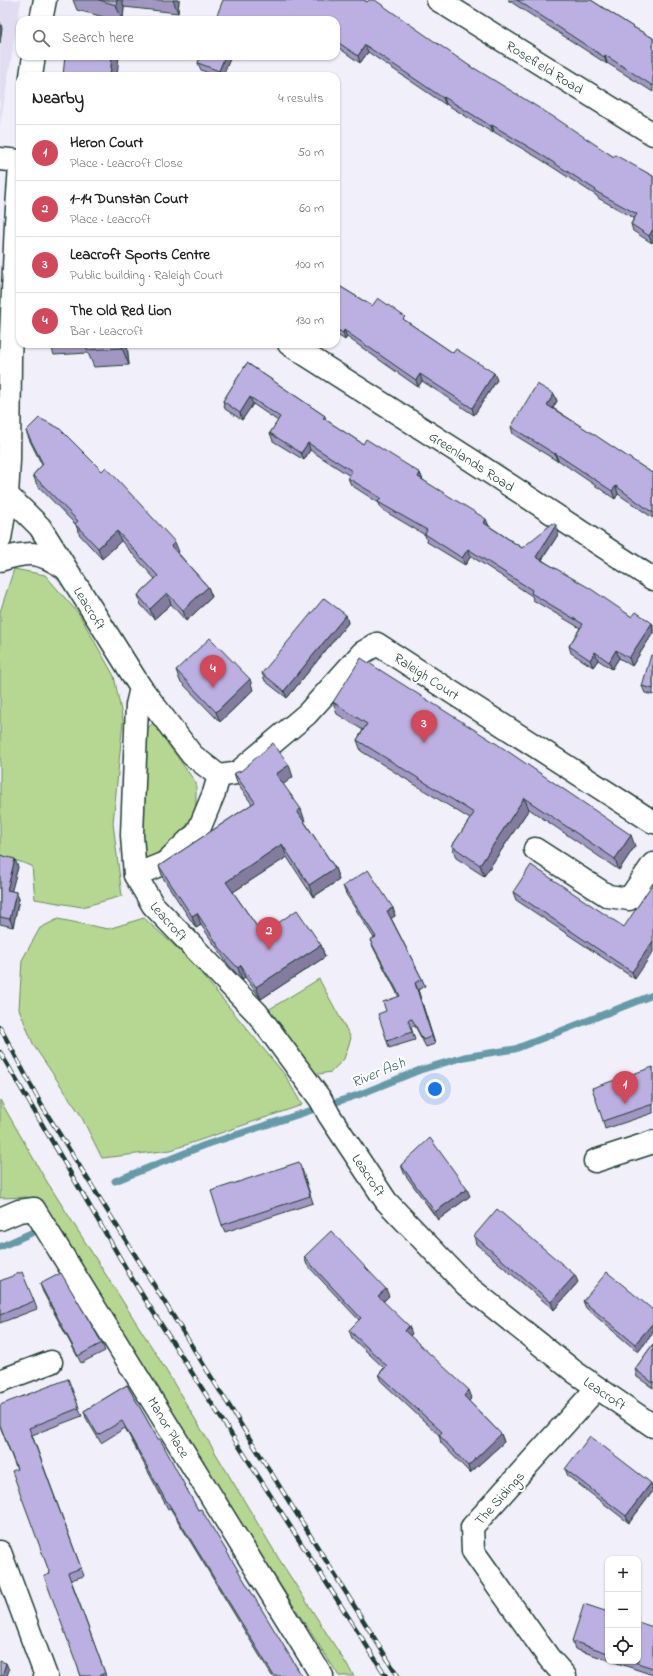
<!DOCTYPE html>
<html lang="en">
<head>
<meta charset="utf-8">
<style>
	body { margin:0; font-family:"Indie Flower",sans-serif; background:#f2f2f2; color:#222 }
	.controls { position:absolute; right:12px; bottom:12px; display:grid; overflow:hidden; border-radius:8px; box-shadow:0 1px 3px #0004 }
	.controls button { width:36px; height:36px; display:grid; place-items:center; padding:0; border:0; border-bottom:1px solid #e0e0e0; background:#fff; color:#222; font:20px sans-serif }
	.you { position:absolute; left:435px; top:1089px; width:14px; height:14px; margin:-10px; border:3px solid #fff; border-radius:50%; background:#1a73e8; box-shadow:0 0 0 6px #1a73e833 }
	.badge { display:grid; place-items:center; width:26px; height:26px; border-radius:50%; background:#d1495b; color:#fff; font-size:13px; font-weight:700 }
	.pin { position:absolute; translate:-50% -33px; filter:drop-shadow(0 1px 2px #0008) }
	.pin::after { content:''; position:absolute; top:21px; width:14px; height:12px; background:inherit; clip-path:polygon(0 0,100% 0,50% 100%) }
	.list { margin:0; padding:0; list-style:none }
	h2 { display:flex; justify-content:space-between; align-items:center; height:52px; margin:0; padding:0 16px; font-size:17px }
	h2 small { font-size:13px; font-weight:400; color:#767676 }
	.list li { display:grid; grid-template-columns:26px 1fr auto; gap:12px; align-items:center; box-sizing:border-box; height:56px; padding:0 16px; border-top:1px solid #e0e0e0 }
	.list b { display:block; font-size:15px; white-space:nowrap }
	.list p { margin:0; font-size:13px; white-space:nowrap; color:#767676 }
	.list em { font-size:13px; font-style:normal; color:#767676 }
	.icon { flex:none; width:22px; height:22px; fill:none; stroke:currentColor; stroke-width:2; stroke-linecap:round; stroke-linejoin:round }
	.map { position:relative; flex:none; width:653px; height:1676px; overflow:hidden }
	.search { position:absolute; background:#fff; box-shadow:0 1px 3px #0004; left:16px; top:16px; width:324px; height:44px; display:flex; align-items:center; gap:10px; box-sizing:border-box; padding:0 14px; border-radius:12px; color:#767676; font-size:15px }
	.panel { position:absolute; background:#fff; box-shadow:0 1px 3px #0004; left:16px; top:72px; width:324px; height:276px; border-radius:12px }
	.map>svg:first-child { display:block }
	.built { fill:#e1dcf2 }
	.green { fill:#b6d791; stroke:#6a8a62 }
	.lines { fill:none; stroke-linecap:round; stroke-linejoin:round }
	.stream { stroke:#659ba8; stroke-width:7 }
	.street-casing { stroke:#1f3d34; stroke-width:25 }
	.secondary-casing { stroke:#1f3d34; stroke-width:25 }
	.street { stroke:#fff; stroke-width:22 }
	.secondary { stroke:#fff; stroke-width:22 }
	.rail-casing { stroke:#1f3d34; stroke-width:4.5 }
	.rail { stroke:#fff; stroke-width:3; stroke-dasharray:9; stroke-linecap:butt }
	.wall { fill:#a197c2; stroke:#1f3d34 }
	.shaded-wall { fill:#837b9e; stroke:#1f3d34 }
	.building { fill:#bbb0e1; stroke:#1f3d34 }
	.labels { text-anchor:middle; stroke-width:4; stroke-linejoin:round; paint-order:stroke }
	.street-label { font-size:14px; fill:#1f3d34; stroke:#fff }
	.water-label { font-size:15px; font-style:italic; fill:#3c6464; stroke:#fff }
</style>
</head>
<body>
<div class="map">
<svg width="653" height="1676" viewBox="0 0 653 1676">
	<rect width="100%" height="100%" fill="#f1eff9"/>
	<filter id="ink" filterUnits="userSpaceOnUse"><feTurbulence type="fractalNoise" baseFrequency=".025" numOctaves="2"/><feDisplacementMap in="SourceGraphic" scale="8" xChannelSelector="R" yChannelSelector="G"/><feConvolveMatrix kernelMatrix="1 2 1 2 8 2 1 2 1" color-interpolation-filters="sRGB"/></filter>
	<g filter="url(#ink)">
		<!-- built -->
		<polygon class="built" points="0,0 21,0 0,126"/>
		<!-- green -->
		<g class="green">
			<polygon points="14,569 45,575 79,614 114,676 123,721 113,823 122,896 82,907 35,899 32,866 0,855 0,612"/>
			<polygon points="153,723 196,783 196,814 178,836 146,862 139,822 144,731"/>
			<polygon points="144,918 191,961 285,1075 302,1105 171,1150 102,1158 80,1114 34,1046 19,1009 22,960 40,928 58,919 108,929"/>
			<polygon points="319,979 351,1038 344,1059 331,1072 319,1074 307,1069 268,1010"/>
			<polygon points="0,1100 44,1177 158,1357 279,1559 354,1676 339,1676 224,1498 56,1227 28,1197 0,1198"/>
		</g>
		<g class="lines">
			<!-- stream -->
			<g class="stream">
				<polyline points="115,1181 205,1145 358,1095 420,1070 464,1057 515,1049 653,995"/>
				<polyline points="0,1247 38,1230"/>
			</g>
			<defs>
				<g id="street">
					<polyline points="438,0 653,134"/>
					<polyline points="0,159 20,161"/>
					<polyline points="289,344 471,460 653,579"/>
					<polyline points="7,495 24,511 40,527 141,688 137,705 132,835 135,875 153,905 257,1013 321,1100 329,1115 386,1201 466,1285 576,1373 653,1426"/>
					<path d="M0,560C30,551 39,551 65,568"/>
					<polyline points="219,776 237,773 307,714 362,653 377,644 653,822"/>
					<polyline points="535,849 608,896 629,899 653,864"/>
					<polyline points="135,875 165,863 190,839 197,834 214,793 219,776 192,755 141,688"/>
					<polyline points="595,1161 653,1142"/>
					<polyline points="0,1219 19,1211 34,1209 322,1676"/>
					<polyline points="0,1381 51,1362"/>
					<polyline points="0,1552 46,1676"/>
					<polyline points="565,1676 549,1658 473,1551 472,1527 597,1388"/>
				</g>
				<g id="secondary">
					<polyline points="41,20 45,0"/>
					<polyline points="31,76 34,56"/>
					<polyline points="0,539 7,495 9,460 10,358 16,223 20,166"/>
				</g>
			</defs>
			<!-- street casing -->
			<use href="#street" class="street-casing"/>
			<!-- secondary casing -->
			<use href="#secondary" class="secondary-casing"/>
			<!-- street -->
			<use href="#street" class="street"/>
			<!-- secondary -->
			<use href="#secondary" class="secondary"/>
			<defs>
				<g id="rail">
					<polyline points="0,1027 42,1106 398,1676"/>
					<polyline points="0,1052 134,1282 386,1676"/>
				</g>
			</defs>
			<!-- rail casing -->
			<use href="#rail" class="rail-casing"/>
			<!-- rail -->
			<use href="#rail" class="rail"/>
		</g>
		<!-- wall -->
		<g class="wall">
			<polygon points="73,0 179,0 178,13 124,7 123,20 115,20 77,10"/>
			<polygon points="364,0 614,157 653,176 652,243 633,231 631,224 634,218 598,198 597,196 540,159 494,132 493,133 446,104 446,105 368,52 360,63 336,46 336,20 215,20"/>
			<polygon points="508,0 591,0 633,27 653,38 653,92 607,63 607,64"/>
			<polygon points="201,56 231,56 223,76 215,76 201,70 198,63"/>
			<polygon points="336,284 372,306 406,321 453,353 497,380 474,415 422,381 418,387 347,337 345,340 336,334"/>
			<polygon points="50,344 127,344 129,365 94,367 88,353 54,355"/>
			<polygon points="247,363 325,416 326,420 363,444 420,473 423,480 489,526 522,548 556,525 559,533 542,560 632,617 653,624 653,633 632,666 619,658 612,669 598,660 593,667 571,653 569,646 580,628 533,600 532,596 471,556 465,565 427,542 425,535 381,509 379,503 351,485 348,478 350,476 310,450 304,460 273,441 270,433 278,421 253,404 242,420 225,409 223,401"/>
			<polygon points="554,394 557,401 553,408 652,473 653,472 653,518 618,494 615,499 558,460 557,461 513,434 511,427"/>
			<polygon points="26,431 179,552 178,553 208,587 212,597 186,621 171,604 154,619 141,605 138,595 155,579 121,541 102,559 79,534 76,525 37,485 33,475 42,465 30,441"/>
			<polygon points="346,615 348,623 287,698 265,681 262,673"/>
			<polygon points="653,655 653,695 645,693 642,686"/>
			<polygon points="176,670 253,690 220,722 180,681"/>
			<polygon points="333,702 635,846 619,870 529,809 484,876 456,858 452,846 470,819 361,751 357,740 363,730 337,714"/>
			<polygon points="234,773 293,777 283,784 305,821 304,821 335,868 339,880 313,897 287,857 233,892 262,934 321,945 325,957 261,999 245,977 242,980 227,963 201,925 196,928 163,878 159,866 252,804 238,785"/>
			<polygon points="0,855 18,867 11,891 16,892 19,899 13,927 0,924"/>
			<polygon points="343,886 393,908 395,916 391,918 422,979 425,986 418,990 435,1044 426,1047 415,1026 411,1027 415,1040 389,1048 387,1041 386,1011 399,997 373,947 370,940 374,938 346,894"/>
			<polygon points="513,892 624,927 635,979 516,900"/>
			<polygon points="653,1067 653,1113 605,1129 603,1121"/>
			<polygon points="401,1165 470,1196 438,1220 404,1173"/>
			<polygon points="302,1169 313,1203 225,1232 222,1225"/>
			<polygon points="474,1236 578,1282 554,1310 476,1244"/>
			<polygon points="304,1257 389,1296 383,1302 412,1334 410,1336 472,1398 469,1401 501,1434 504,1442 470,1473 441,1443 439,1435 382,1382 379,1374 384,1368 352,1338 349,1330 359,1320 307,1265"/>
			<polygon points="0,1281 34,1301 37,1309 0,1323"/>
			<polygon points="40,1284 102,1343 105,1351 81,1363 43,1292"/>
			<polygon points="583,1301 653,1310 653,1333 638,1352 586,1308"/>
			<polygon points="653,1344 653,1388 637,1377 635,1369"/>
			<polygon points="68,1379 82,1416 32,1435 84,1576 71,1580 106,1676 81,1676 50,1574 17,1470 0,1426"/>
			<polygon points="127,1385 198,1510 302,1676 272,1676 170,1508 168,1509 125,1428 101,1443 86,1418 84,1411"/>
			<polygon points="565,1469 653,1490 653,1491 629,1523 568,1476"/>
			<polygon points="608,1612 608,1660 575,1649 572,1641"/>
			<polygon points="653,1627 653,1675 611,1661 638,1661"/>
		</g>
		<!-- shaded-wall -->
		<g class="shaded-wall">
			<polygon points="117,0 122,0 124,7 123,20 122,20 116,5"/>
			<polygon points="173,0 179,0 178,13"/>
			<polygon points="0,22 2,28 0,43"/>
			<polygon points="365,45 368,52 360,63 358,56"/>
			<polygon points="605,55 607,63 607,64 604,57"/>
			<polygon points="112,56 119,56 117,76 110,76"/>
			<polygon points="225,56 231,56 223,76 221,76 219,71"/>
			<polygon points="444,97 446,104 446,105 443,98"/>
			<polygon points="492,125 494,132 493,133 491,126"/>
			<polygon points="653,229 653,241 652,243 649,236"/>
			<polygon points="344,330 347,337 345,340 343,333"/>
			<polygon points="122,344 127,344 129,365 122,348"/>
			<polygon points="494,373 497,380 474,415 472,408"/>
			<polygon points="420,374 422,381 418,387 416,380"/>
			<polygon points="554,394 557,401 550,412 547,405"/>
			<polygon points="250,397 253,404 242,420 240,413"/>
			<polygon points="308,443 310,450 304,460 301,453"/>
			<polygon points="555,453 558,460 557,461 555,454"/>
			<polygon points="420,473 423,481 418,477"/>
			<polygon points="616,486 618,494 615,499 612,491"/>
			<polygon points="486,519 489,526 484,523"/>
			<polygon points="556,525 559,533 539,564 536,557"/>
			<polygon points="117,531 121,541 102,559 98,548"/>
			<polygon points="175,542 179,552 175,556 171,546"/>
			<polygon points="468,549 471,556 465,565 462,558"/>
			<polygon points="208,587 212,597 186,621 183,610"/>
			<polygon points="167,593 171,604 154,619 150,609"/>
			<polygon points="346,615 348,623 287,698 284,691"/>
			<polygon points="652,623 653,633 632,666 629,658"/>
			<polygon points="616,650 619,658 612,669 609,662"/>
			<polygon points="595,652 598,660 593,667 590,660"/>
			<polygon points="250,679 253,690 220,722 216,712"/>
			<polygon points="289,765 293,777 280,787 276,774"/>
			<polygon points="524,798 529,809 484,876 480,865"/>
			<polygon points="301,809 305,821 302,823 297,811"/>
			<polygon points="631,835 635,846 619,870 615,859"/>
			<polygon points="282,844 287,857 230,894 226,882"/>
			<polygon points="15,859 18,867 10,897 7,890"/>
			<polygon points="335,868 339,880 313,897 309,885"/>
			<polygon points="16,892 19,899 13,927 10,919"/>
			<polygon points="393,908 395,916 390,919 387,911"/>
			<polygon points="197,913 201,925 196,928 192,916"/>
			<polygon points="653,941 653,952 635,979 632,972"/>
			<polygon points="321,945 325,957 261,999 256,987"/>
			<polygon points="241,965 245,977 242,980 238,968"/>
			<polygon points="415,983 418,990 435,1044 432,1036"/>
			<polygon points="467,1189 470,1196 438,1220 435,1212"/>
			<polygon points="575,1275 578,1282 554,1310 551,1302"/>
			<polygon points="386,1289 389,1296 380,1304 378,1296"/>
			<polygon points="653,1323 653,1333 638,1352 635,1344"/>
			<polygon points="409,1326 412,1334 407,1338 405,1331"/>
			<polygon points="469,1390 472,1398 467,1403 464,1396"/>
			<polygon points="501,1434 504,1442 470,1473 468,1466"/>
			<polygon points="651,1483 653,1491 629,1523 626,1516"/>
			<polygon points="6,1663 9,1670 7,1676 2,1676"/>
		</g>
		<!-- building -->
		<g class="building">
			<polygon points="99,0 117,0 116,5"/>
			<polygon points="223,0 364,0 367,2 369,0 375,0 474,69 474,68 557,119 614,157 615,155 653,176 653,229 649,236 631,224 637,214 595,191 596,190 537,152 492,125 491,126 444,97 443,98 365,45 358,56 336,41 336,20 294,20 291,18 290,20 215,20"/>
			<polygon points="517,0 591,0 633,27 653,38 653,86 605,55 604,57"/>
			<polygon points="65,56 112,56 110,76 63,76"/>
			<polygon points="201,56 225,56 219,71 198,63"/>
			<polygon points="336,284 372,306 378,298 405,317 403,319 453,353 456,349 494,373 472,408 420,374 416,380 344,330 343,333 336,329"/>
			<polygon points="87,344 122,344 122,348 87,350"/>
			<polygon points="247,363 325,416 323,418 363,444 366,439 420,473 418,477 486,519 484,523 522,548 553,523 556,525 536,557 591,589 632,617 636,612 652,623 629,658 616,650 609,662 595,652 590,660 569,646 583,624 531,593 532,590 468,549 462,558 425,534 427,530 378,502 381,498 348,478 352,471 308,443 301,453 270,433 280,417 250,397 240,413 223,401"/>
			<polygon points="537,384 554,394 547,405 595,435 652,473 653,472 653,513 616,486 612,491 555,453 555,454 511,427"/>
			<polygon points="39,418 59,428 102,471 106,467 175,542 171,546 208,587 183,610 167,593 150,609 138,595 158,576 117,531 98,548 75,524 78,521 33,475 43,464 26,431"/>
			<polygon points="324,598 346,615 284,691 262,673"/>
			<polygon points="210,638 250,679 216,712 176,670"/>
			<polygon points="651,655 653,655 653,689 642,686"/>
			<polygon points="361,658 497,744 631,835 615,859 524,798 480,865 452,846 474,813 357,740 367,724 333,702"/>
			<polygon points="273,743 289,765 276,774 301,809 297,811 335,868 309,885 282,844 226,882 262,934 297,910 321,945 256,987 241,965 238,968 222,951 197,913 192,916 159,866 255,802 234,773 241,771"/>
			<polygon points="0,855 15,859 7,890 16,892 10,919 0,917"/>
			<polygon points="531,865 624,927 653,883 653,941 632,972 513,892"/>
			<polygon points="368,870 393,908 387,911 422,979 415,983 432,1036 423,1040 412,1019 408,1020 412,1032 387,1041 378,1014 386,1011 383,1002 400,996 370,940 376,937 343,886"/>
			<polygon points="653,1067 653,1104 603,1121 592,1088"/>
			<polygon points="430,1138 467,1189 435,1212 401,1165"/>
			<polygon points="299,1162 310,1196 222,1225 211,1191"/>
			<polygon points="497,1209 575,1275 551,1302 474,1236"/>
			<polygon points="331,1231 386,1289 378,1296 409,1326 405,1331 469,1390 464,1396 501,1434 468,1466 439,1435 442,1432 379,1374 387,1366 349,1330 361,1318 304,1257"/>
			<polygon points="22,1272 34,1301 0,1315 0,1281"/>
			<polygon points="607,1272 653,1310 653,1323 635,1344 583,1301"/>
			<polygon points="61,1273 102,1343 78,1356 40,1284"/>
			<polygon points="653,1344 653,1383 635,1369"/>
			<polygon points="68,1379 79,1408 29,1428 81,1568 68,1573 105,1673 98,1676 81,1676 44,1576 50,1574 12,1471 17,1469 0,1425 0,1405"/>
			<polygon points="127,1385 158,1439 160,1439 198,1510 201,1509 302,1676 274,1676 167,1501 166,1501 122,1421 98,1435 84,1411"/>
			<polygon points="590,1436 651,1483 626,1516 565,1469"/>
			<polygon points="584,1604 608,1612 608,1653 572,1641"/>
			<polygon points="638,1622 653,1627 653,1668 631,1661 638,1661"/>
			<polygon points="0,1661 6,1663 2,1676 0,1676"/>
		</g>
	</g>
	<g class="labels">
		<!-- street labels -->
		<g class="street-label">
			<text transform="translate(545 67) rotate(32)" y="5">Rosefield Road</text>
			<text transform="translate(472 461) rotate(33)" y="5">Greenlands Road</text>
			<text transform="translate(90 608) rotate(58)" y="5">Leacroft</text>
			<text transform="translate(427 676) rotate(33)" y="5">Raleigh Court</text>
			<text transform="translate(169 921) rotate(48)" y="5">Leacroft</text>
			<text transform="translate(369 1175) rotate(56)" y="5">Leacroft</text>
			<text transform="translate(605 1393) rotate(34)" y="5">Leacroft</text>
			<text transform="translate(169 1427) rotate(59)" y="5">Manor Place</text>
			<text transform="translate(499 1498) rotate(-48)" y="5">The Sidings</text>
		</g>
		<!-- water labels -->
		<g class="water-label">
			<text transform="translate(378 1072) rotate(-22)" y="5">River Ash</text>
		</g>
	</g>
</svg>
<div class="controls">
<button>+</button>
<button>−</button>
<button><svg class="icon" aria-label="locate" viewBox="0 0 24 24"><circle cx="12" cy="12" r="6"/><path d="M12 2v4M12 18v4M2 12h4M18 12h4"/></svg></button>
</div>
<div class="you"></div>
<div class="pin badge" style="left:625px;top:1104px">1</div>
<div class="pin badge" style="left:269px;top:950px">2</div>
<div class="pin badge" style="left:424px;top:743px">3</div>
<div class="pin badge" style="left:213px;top:688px">4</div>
<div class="search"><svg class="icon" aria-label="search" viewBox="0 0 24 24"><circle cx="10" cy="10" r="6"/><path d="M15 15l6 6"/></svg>Search here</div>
<section class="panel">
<h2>Nearby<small>4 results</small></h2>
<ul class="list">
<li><span class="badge">1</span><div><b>Heron Court</b><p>Place · Leacroft Close</p></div><em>50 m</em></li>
<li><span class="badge">2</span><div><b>1-14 Dunstan Court</b><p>Place · Leacroft</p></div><em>60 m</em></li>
<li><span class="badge">3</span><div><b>Leacroft Sports Centre</b><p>Public building · Raleigh Court</p></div><em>100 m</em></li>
<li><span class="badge">4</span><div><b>The Old Red Lion</b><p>Bar · Leacroft</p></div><em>130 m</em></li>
</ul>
</section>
</div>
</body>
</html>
